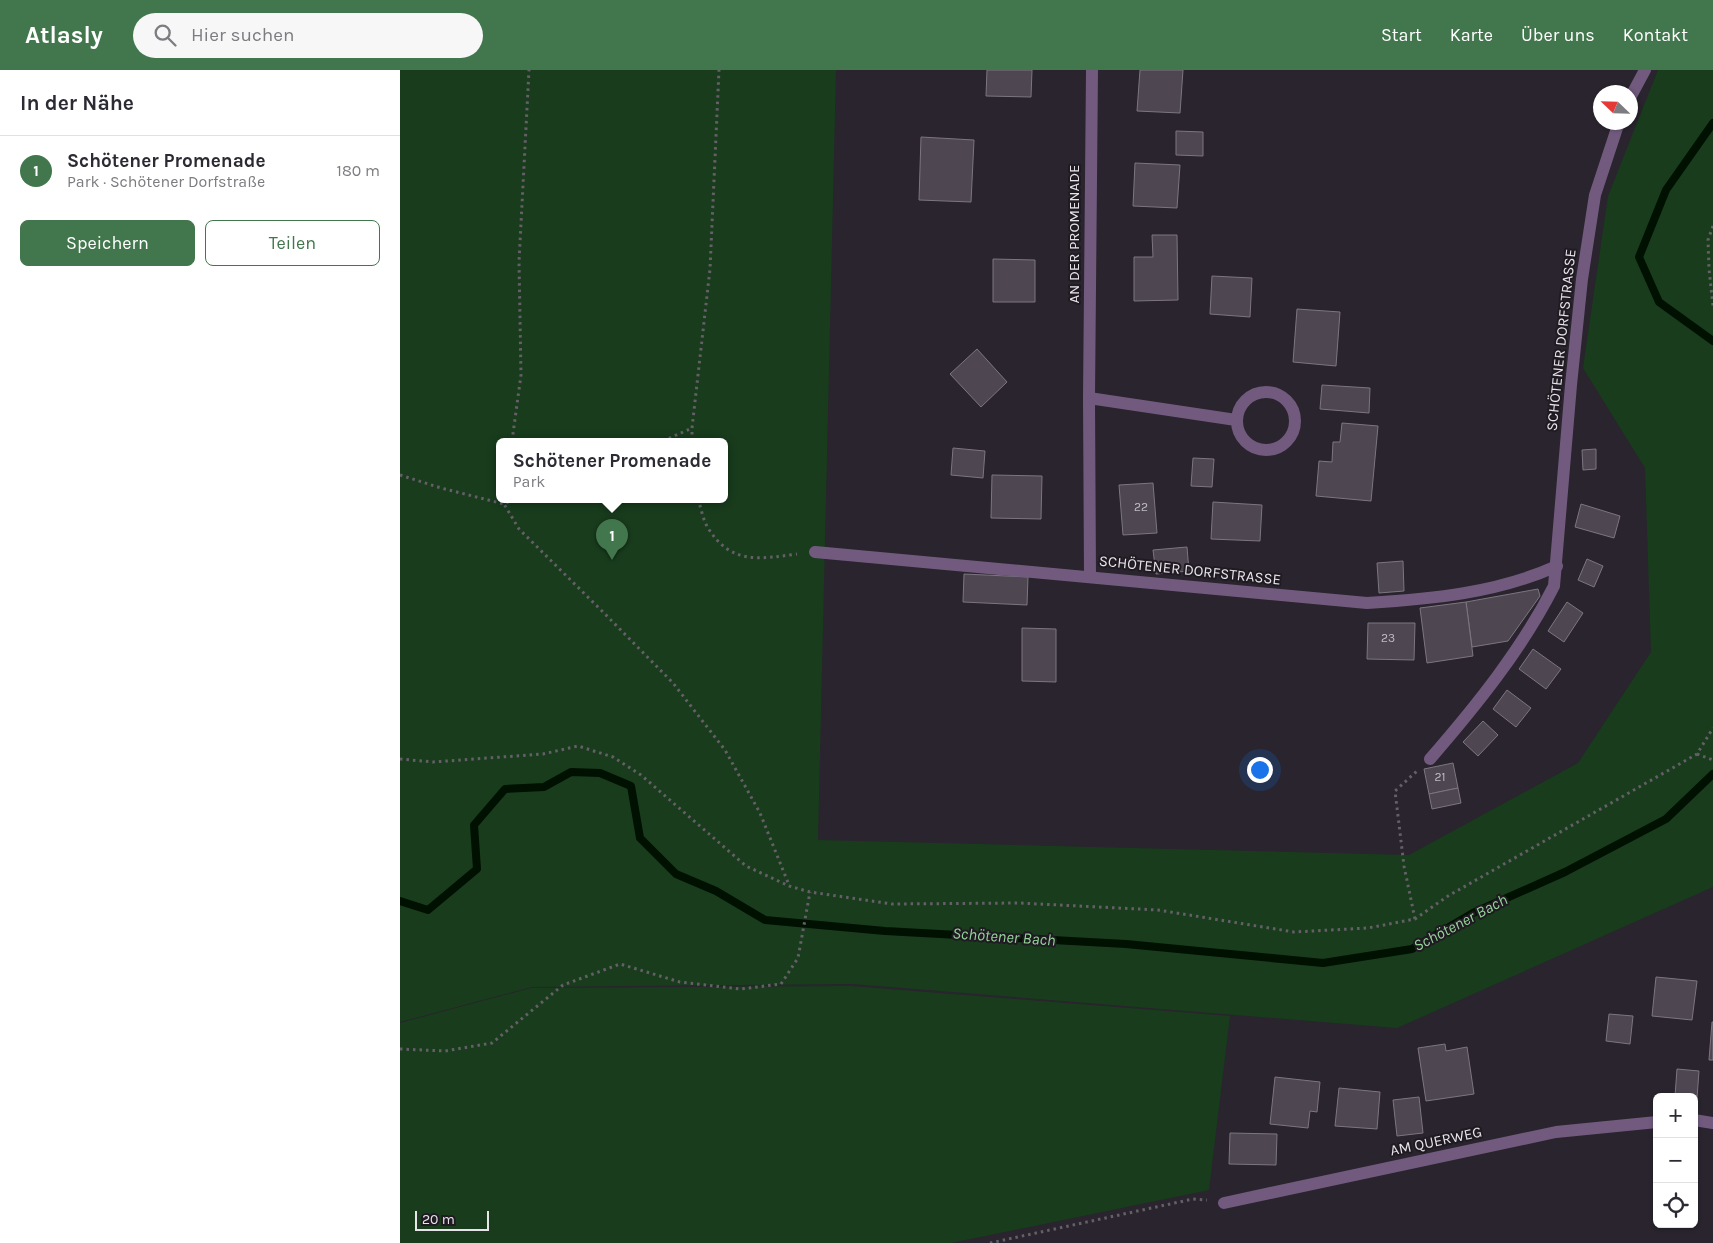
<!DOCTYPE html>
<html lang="de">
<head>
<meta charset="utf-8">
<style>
	body { margin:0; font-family:Karla,sans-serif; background:#f7f7f7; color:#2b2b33 }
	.controls { position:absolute; right:15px; bottom:15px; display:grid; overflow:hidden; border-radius:8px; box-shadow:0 1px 4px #0004 }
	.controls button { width:45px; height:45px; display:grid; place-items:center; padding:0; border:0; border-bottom:1px solid #e1e1e2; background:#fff; color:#2b2b33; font:25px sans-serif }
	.compass { position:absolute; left:1193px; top:15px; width:45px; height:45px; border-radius:50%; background:#fff; box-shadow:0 1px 4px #0004; rotate:293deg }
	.scale { position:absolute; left:15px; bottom:12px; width:74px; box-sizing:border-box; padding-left:5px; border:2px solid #e7e4ea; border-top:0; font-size:14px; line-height:18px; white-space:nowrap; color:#e7e4ea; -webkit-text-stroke:4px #201a23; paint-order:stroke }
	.you { position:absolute; left:859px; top:699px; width:18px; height:18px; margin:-12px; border:4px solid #fff; border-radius:50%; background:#1a73e8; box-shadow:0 0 0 8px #1a73e833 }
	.badge { display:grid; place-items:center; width:32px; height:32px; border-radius:50%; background:#42774d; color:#fff; font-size:16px; font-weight:700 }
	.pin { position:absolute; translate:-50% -41px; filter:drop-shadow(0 1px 2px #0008) }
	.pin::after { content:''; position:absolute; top:26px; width:18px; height:15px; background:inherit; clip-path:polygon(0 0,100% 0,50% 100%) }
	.popup { position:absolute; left:96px; top:368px; width:232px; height:65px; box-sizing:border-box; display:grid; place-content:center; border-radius:8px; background:#fff; filter:drop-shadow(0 1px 4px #0005); font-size:16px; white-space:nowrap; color:#7c7c81 }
	.popup b { font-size:19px; color:#2b2b33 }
	.popup::after { content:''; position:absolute; left:50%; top:100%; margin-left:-10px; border:10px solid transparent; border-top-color:#fff }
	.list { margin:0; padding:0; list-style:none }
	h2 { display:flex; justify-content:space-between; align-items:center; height:65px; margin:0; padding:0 20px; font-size:21px }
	h2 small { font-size:16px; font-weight:400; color:#7c7c81 }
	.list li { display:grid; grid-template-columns:32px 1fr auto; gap:15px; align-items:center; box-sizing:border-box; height:70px; padding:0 20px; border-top:1px solid #e1e1e2 }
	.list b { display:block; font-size:19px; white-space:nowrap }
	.list p { margin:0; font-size:16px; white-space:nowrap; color:#7c7c81 }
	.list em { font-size:16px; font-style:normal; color:#7c7c81 }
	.actions { display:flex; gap:10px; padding:15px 20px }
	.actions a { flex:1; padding:11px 0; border:1px solid #42774d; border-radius:8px; text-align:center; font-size:18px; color:#42774d }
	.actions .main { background:#42774d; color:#fff }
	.icon { flex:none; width:28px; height:28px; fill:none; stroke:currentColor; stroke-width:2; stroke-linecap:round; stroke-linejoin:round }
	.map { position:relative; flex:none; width:1313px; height:1173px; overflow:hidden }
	header { display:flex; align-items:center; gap:30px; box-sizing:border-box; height:70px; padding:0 25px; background:#42774d; color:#fff }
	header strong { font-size:24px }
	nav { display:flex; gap:28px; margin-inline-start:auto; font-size:18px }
	.search { width:350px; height:45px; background:#f7f7f7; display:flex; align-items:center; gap:12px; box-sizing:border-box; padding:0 18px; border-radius:28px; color:#7c7c81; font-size:19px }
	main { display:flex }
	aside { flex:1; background:#fff }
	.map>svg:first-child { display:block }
	.green { fill:#193c1d; fill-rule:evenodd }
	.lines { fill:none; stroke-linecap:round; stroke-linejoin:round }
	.stream { stroke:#001102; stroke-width:8 }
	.building { fill:#4e4751; stroke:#7d7682 }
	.path { stroke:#656068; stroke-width:3; stroke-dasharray:2.5 4; stroke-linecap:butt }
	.minor { stroke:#715a7e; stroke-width:12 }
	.labels { text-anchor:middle; stroke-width:4; stroke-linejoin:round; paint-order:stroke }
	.number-label { font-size:12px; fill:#c1bdc4 }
	.street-label { font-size:15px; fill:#e7e4ea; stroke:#201a23 }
	.water-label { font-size:16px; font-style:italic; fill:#93d497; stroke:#201a23 }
</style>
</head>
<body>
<header>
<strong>Atlasly</strong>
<div class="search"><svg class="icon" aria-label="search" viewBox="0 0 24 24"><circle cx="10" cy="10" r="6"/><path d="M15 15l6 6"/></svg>Hier suchen</div>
<nav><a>Start</a><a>Karte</a><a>Über uns</a><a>Kontakt</a></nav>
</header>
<main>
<aside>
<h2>In der Nähe<small></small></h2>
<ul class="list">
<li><span class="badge">1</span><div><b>Schötener Promenade</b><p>Park · Schötener Dorfstraße</p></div><em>180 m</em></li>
</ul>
<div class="actions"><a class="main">Speichern</a><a>Teilen</a></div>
</aside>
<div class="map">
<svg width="1313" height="1173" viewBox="0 0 1313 1173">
	<rect width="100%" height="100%" fill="#29242d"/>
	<!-- green -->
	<g class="green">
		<path d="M0,0H436L418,770L1009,785L1178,693L1251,582L1245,398L1183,298L1208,126L1258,0H1313V817L997,958L453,914L132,917L0,952ZM100,371H324V429H100Z"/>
		<polygon points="451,916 830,946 809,1120 551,1173 0,1173 0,953 131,918"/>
	</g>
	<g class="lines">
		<!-- stream -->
		<g class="stream">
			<polyline points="1313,53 1266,120 1239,187 1259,232 1313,271"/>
			<polyline points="0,831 28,840 77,799 74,755 105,719 144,717 171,702 200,703 231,716 240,768 276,804 316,821 365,850 485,861 726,874 923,893 1012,879 1073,843 1165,802 1266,749 1313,704"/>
		</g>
	</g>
	<!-- building -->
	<g class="building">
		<polygon points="587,0 632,0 631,27 586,26"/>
		<polygon points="740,0 783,0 780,43 737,41"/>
		<polygon points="776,61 803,62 803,86 776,85"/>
		<polygon points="521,67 574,70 571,132 519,130"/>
		<polygon points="735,93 780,95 777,138 733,136"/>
		<polygon points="752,165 777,165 778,230 734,231 734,187 753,187"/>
		<polygon points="593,189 635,190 635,232 593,232"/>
		<polygon points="812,206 852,208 850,247 810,244"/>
		<polygon points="897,239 940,242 936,296 893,292"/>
		<polygon points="577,279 607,312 581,337 550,304"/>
		<polygon points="922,315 970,318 969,343 920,339"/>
		<polygon points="942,353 978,356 971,431 916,426 919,391 932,392 933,372 940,372"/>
		<polygon points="553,378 585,381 583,408 551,405"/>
		<polygon points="1196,379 1196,399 1183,400 1182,380"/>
		<polygon points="793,388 814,389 812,417 791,416"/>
		<polygon points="592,405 642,406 641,449 591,448"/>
		<polygon points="753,413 757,463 723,465 719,415"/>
		<polygon points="813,432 862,435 860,471 811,469"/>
		<polygon points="1181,434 1220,446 1214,468 1175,457"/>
		<polygon points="787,477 789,501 756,504 753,480"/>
		<polygon points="1187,489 1203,496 1194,517 1178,510"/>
		<polygon points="1003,491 1004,521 979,523 977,493"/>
		<polygon points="564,504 628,507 627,535 563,532"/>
		<polygon points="1138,519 1140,526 1108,571 1072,577 1066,532"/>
		<polygon points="1066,532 1073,586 1027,593 1020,538"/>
		<polygon points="1167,532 1183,543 1164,572 1148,561"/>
		<polygon points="968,553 1015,553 1014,590 967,589"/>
		<polygon points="622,558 656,559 656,612 622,611"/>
		<polygon points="1133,579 1161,599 1146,619 1119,599"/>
		<polygon points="1107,620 1131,638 1116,657 1093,639"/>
		<polygon points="1083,651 1098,665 1078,686 1063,672"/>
		<polygon points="1053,693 1058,718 1029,724 1024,699"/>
		<polygon points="1058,718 1061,733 1032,739 1029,724"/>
		<polygon points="1256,907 1297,911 1292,950 1252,946"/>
		<polygon points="1209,944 1233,946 1230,974 1206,971"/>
		<polygon points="1312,952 1313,952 1313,990 1309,990"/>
		<polygon points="1045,974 1046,981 1067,977 1074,1024 1026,1031 1018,978"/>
		<polygon points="1277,999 1299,1001 1297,1028 1294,1027 1275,1026"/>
		<polygon points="875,1007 920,1012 917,1042 910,1041 908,1058 870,1054"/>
		<polygon points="939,1018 980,1022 977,1059 935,1056"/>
		<polygon points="1019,1027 1023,1063 997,1066 993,1030"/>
		<polygon points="830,1063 877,1064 876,1095 829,1094"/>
	</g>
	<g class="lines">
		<!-- path -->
		<g class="path">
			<polyline points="1313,156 1308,170 1309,199 1313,236"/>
			<polyline points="112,371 121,305 119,192 129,0"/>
			<polyline points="263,371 292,358"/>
			<polyline points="292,371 292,358 310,199 319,0"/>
			<polyline points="0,405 41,418 104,434 115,429"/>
			<polyline points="105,429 104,434 119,459 204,543 273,613 325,680 360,743 389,815"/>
			<path d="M298,429C301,438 303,450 308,458C331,495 360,489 397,484"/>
			<polyline points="1297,684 1313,690"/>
			<polyline points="0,689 33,692 143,684 178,676 213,687 241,705 346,796 389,816 410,822 492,834 619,833 758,840 894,862 968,858 1015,849 1048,826 1297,684 1313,658"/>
			<polyline points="1015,849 1004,796 995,721 1017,701"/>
			<polyline points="0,979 45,981 92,973 163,915 220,894 280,912 341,919 381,914 398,888 410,822"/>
			<polyline points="590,1173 793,1129 807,1130"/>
		</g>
		<!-- minor -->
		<g class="minor">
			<polyline points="1230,28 1245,0"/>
			<circle cx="866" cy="351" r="29"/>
			<polyline points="689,328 836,350"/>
			<path d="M415,482L967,533C1032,529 1097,523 1157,496"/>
			<polyline points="690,506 689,328 692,0"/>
			<path d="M1030,689C1076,636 1122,579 1154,516L1171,315L1182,209L1195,125L1219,52"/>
			<polyline points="1294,1050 1313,1053"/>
			<polyline points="824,1133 1156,1062 1257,1052"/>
		</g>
	</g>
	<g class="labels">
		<!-- number labels -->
		<g class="number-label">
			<text x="741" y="441">22</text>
			<text x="988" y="572">23</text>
			<text x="1040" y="711">21</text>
		</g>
		<!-- street labels -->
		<g class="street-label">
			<text transform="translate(674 164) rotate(-90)" y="5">AN DER PROMENADE</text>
			<text transform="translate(1161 270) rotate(-84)" y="5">SCHÖTENER DORFSTRASSE</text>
			<text transform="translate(790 500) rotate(6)" y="5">SCHÖTENER DORFSTRASSE</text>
			<text transform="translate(1036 1071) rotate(-12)" y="5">AM QUERWEG</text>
		</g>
		<!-- water labels -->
		<g class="water-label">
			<text transform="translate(1060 852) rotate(-28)" y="6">Schötener Bach</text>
			<text transform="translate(604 866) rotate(4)" y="6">Schötener Bach</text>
		</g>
	</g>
</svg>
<div class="controls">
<button>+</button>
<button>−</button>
<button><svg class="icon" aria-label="locate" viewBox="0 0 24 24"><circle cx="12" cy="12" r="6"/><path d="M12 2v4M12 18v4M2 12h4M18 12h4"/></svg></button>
</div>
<svg class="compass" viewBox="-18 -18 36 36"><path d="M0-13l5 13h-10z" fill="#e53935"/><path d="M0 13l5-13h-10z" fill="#7c7c81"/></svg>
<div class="scale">20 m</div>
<div class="you"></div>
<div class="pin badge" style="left:212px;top:490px">1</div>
<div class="popup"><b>Schötener Promenade</b>Park</div>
</div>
</main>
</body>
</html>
